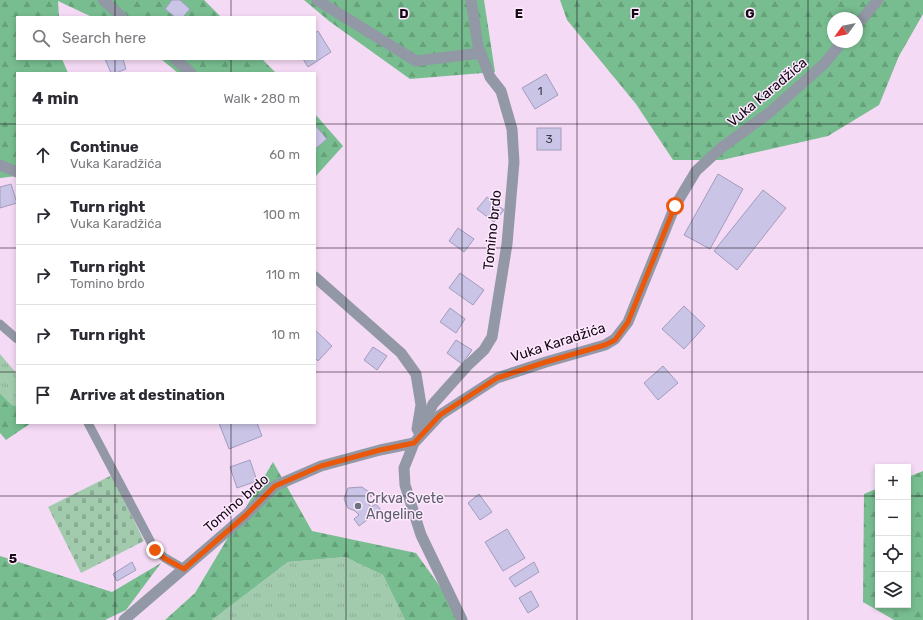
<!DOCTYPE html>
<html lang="en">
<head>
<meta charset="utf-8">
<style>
	body { margin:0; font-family:Rubik,sans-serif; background:#f7f7f7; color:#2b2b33 }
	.controls { position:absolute; right:12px; bottom:12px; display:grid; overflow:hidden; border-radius:0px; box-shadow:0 2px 6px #0003 }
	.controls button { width:36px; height:36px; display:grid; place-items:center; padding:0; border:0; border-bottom:1px solid #e1e1e2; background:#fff; color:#2b2b33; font:20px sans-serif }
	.compass { position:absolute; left:827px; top:12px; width:36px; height:36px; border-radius:50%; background:#fff; box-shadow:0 2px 6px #0003; rotate:237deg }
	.stop { position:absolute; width:12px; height:12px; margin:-9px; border:3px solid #ea580c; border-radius:50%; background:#fff }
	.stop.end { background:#ea580c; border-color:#fff; box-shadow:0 1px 4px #0008 }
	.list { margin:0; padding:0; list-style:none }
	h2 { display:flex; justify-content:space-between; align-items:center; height:52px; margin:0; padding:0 16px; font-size:17px }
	h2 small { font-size:13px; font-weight:400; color:#7c7c81 }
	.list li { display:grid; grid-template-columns:26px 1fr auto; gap:12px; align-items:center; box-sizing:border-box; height:60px; padding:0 16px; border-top:1px solid #e1e1e2 }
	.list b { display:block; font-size:15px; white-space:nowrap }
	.list p { margin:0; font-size:13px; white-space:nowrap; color:#7c7c81 }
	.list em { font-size:13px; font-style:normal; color:#7c7c81 }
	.icon { flex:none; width:22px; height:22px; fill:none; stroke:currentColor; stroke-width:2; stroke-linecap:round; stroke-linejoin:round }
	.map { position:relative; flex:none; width:923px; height:620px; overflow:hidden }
	.search { position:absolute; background:#fff; box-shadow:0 2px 6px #0003; left:16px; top:16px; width:300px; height:44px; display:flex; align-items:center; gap:10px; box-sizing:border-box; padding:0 14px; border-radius:0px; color:#7c7c81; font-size:15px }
	.panel { position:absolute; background:#fff; box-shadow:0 2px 6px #0003; left:16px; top:72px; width:300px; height:352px; border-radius:0px }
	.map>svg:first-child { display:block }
	.grass { fill:url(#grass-tufts) }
	.forest { fill:url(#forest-firs); fill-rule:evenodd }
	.cemetery { fill:url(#cemetery-stones) }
	.building { fill:#cac5e6; stroke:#a19cbc }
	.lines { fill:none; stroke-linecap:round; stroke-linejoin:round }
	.service { stroke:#9298a5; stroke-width:9 }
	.minor { stroke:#9298a5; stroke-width:11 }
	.route { stroke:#ea580c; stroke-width:5 }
	.grid { fill:none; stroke:#130a13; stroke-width:1; stroke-opacity:0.55 }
	.worship-dot { fill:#6b7280; stroke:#ffe9ff; stroke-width:1.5 }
	.labels { text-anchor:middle; stroke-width:3; stroke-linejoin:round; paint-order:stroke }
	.number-label { font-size:12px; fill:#413948 }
	.street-label { font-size:14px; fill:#130a13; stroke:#ffe9ff }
	.worship-label { font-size:14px; fill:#5b616d; stroke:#ffe9ff; text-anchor:start }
	.grid-label { font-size:13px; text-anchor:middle; font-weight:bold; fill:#130a13; stroke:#ffe9ff; stroke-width:3; stroke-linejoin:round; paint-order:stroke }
</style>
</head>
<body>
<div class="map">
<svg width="923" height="620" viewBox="0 0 923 620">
	<defs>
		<pattern id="grass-tufts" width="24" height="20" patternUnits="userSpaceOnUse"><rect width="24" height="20" fill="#a2cbae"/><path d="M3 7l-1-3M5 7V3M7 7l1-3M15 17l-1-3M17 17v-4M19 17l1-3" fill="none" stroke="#8bad95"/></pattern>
		<pattern id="forest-firs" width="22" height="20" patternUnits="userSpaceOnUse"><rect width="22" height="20" fill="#77bd8f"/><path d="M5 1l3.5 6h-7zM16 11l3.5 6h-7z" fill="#66a17a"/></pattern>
		<pattern id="cemetery-stones" width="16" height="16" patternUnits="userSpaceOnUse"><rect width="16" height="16" fill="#a2cbae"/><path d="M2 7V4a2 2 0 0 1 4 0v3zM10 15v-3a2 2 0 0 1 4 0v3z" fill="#8bad95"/></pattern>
	</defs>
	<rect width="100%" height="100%" fill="#f5daf5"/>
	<!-- grass -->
	<g class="grass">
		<polygon points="0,354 17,374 17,406 12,405 0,393"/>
		<polygon points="345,557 383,575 405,620 212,620 288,562"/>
	</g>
	<!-- forest -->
	<g class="forest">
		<polygon points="0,0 204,0 221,17 92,17 58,1 59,17 17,17 17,59 62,59 68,73 17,73 17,176 0,178"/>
		<polygon points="304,0 484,0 495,72 410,79 329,21"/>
		<path d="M560,0H923V14L899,56L879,105L828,136L722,160H673L636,104L567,20ZM833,18H857V42H833Z"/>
		<polygon points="161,59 262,59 276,73 178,73"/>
		<polygon points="315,114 343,146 315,177"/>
		<polygon points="0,393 12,405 17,406 17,423 31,423 6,440 0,433"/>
		<polygon points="273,462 312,531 416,553 464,620 405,620 383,575 345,557 288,562 212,620 165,620 195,593"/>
		<polygon points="923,471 923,620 894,620 863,602 864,494 878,488 878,605 908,605 908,477"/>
		<polygon points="0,556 112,592 161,563 126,610 105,620 0,620"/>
	</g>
	<!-- cemetery -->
	<polygon class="cemetery" points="112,475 144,541 81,573 48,507"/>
	<!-- building -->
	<g class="building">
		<polygon points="172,0 180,0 190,9 183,17 175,17 165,9"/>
		<polygon points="318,31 331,52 308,67 303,59 315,59 315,33"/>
		<polygon points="105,59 123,59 126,69 116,73 111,73"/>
		<polygon points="546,74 558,95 535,109 522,88"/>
		<polygon points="315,125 327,139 315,149"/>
		<rect x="537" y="128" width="24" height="22"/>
		<polygon points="718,174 743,189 710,249 684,235"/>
		<polygon points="11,184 17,203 0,208 0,187"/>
		<polygon points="763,190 786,208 737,270 714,251"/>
		<polygon points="487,197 504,210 494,222 477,209"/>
		<polygon points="458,228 474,239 464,252 449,241"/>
		<polygon points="460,273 484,290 473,305 449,288"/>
		<polygon points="684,306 705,326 684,349 662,329"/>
		<polygon points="450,308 465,319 456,333 440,322"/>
		<polygon points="315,330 332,346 318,361 315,358"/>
		<polygon points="456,340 472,350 462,364 447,353"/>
		<polygon points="373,347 387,356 377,370 364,360"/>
		<polygon points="663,366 678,383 658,400 644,383"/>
		<polygon points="219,423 257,423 262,436 229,449"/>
		<polygon points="250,460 257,481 237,488 230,467"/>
		<polygon points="362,487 369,492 367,502 371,507 376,504 381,510 359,526 354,519 359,515 355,511 348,508 344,499 348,488"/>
		<polygon points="479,494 492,512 480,520 468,503"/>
		<polygon points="507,529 525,558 503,571 485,542"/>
		<polygon points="132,562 136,570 117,581 113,574"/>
		<polygon points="534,562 539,572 515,587 509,578"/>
		<polygon points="531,591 539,606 528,613 519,598"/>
	</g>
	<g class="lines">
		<!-- service -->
		<g class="service">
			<polyline points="0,324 17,339"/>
			<polyline points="88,423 155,550 165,558 184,569"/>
		</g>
		<!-- minor -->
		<g class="minor">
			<polyline points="103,0 122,17"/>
			<polyline points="317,0 416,61 481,53"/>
			<polyline points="857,25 878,0"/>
			<polyline points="175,59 191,73"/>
			<polyline points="0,165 17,172"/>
			<polyline points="315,277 401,353 416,374 421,405 417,429"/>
			<polyline points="419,434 433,404 467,366 484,350 492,337 507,244 514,162 512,129 501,91 490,77 478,46 471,0"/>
			<polyline points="124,620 246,515 275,486 321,466 380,450 414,443"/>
			<polyline points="462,620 421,535 405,485 404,468 414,443 440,415 497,378 546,362 605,345 615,339 628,322 675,206 696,171 721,148 769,113 824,64 842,42"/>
		</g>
	</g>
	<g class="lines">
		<!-- route -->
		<polyline class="route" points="155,550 164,558 184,569 246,515 275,486 321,466 380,450 414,443 440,415 497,378 546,362 605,345 615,340 628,322 675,206"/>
	</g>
	<!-- grid -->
	<path class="grid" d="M115,0V17M231,0V17M346,0V620M462,0V620M577,0V620M692,0V620M808,0V620M115,59V73M231,59V73M0,124H17M315,124H923M0,248H17M315,248H923M0,372H17M315,372H923M115,423V620M231,423V620M0,496H878M908,496H923"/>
	<!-- markers -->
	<circle class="worship-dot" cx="358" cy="506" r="4"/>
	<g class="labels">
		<!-- number labels -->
		<g class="number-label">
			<text x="540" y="95">1</text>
			<text x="549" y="143">3</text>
		</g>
		<!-- street labels -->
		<g class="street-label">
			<text transform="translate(767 92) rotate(-40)" y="5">Vuka Karadžića</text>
			<text transform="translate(492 230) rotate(-84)" y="5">Tomino brdo</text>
			<text transform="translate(558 342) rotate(-18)" y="5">Vuka Karadžića</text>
			<text transform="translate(236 503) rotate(-41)" y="5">Tomino brdo</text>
		</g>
		<!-- worship labels -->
		<g class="worship-label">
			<text x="366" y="503">Crkva Svete<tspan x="366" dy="16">Angeline</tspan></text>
		</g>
	</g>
	<g class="grid-label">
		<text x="404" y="18">D</text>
		<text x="519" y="18">E</text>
		<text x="635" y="18">F</text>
		<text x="750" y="18">G</text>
		<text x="13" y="563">5</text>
	</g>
</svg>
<div class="controls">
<button>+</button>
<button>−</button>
<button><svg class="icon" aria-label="locate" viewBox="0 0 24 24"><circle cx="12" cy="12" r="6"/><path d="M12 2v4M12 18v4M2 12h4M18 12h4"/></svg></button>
<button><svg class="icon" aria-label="layers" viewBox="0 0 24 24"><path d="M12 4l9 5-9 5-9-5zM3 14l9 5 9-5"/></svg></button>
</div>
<svg class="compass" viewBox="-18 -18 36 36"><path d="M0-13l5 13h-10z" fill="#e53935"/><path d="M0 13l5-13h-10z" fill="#7c7c81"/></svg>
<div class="stop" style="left:675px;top:206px"></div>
<div class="stop end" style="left:155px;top:550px"></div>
<div class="search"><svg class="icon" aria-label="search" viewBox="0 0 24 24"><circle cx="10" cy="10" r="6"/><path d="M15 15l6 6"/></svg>Search here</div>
<section class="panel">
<h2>4 min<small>Walk · 280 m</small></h2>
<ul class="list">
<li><svg class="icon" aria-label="ahead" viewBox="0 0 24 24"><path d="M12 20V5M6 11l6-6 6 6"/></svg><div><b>Continue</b><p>Vuka Karadžića</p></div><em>60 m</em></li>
<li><svg class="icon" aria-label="right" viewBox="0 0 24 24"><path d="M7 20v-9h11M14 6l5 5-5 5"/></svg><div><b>Turn right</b><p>Vuka Karadžića</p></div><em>100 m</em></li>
<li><svg class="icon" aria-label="right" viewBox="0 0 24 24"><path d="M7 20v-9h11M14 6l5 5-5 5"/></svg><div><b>Turn right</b><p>Tomino brdo</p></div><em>110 m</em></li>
<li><svg class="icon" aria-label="right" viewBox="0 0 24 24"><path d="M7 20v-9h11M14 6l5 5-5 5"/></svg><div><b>Turn right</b></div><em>10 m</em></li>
<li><svg class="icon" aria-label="arrive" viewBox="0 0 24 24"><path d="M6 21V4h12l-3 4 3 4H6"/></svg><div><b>Arrive at destination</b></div></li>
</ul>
</section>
</div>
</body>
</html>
